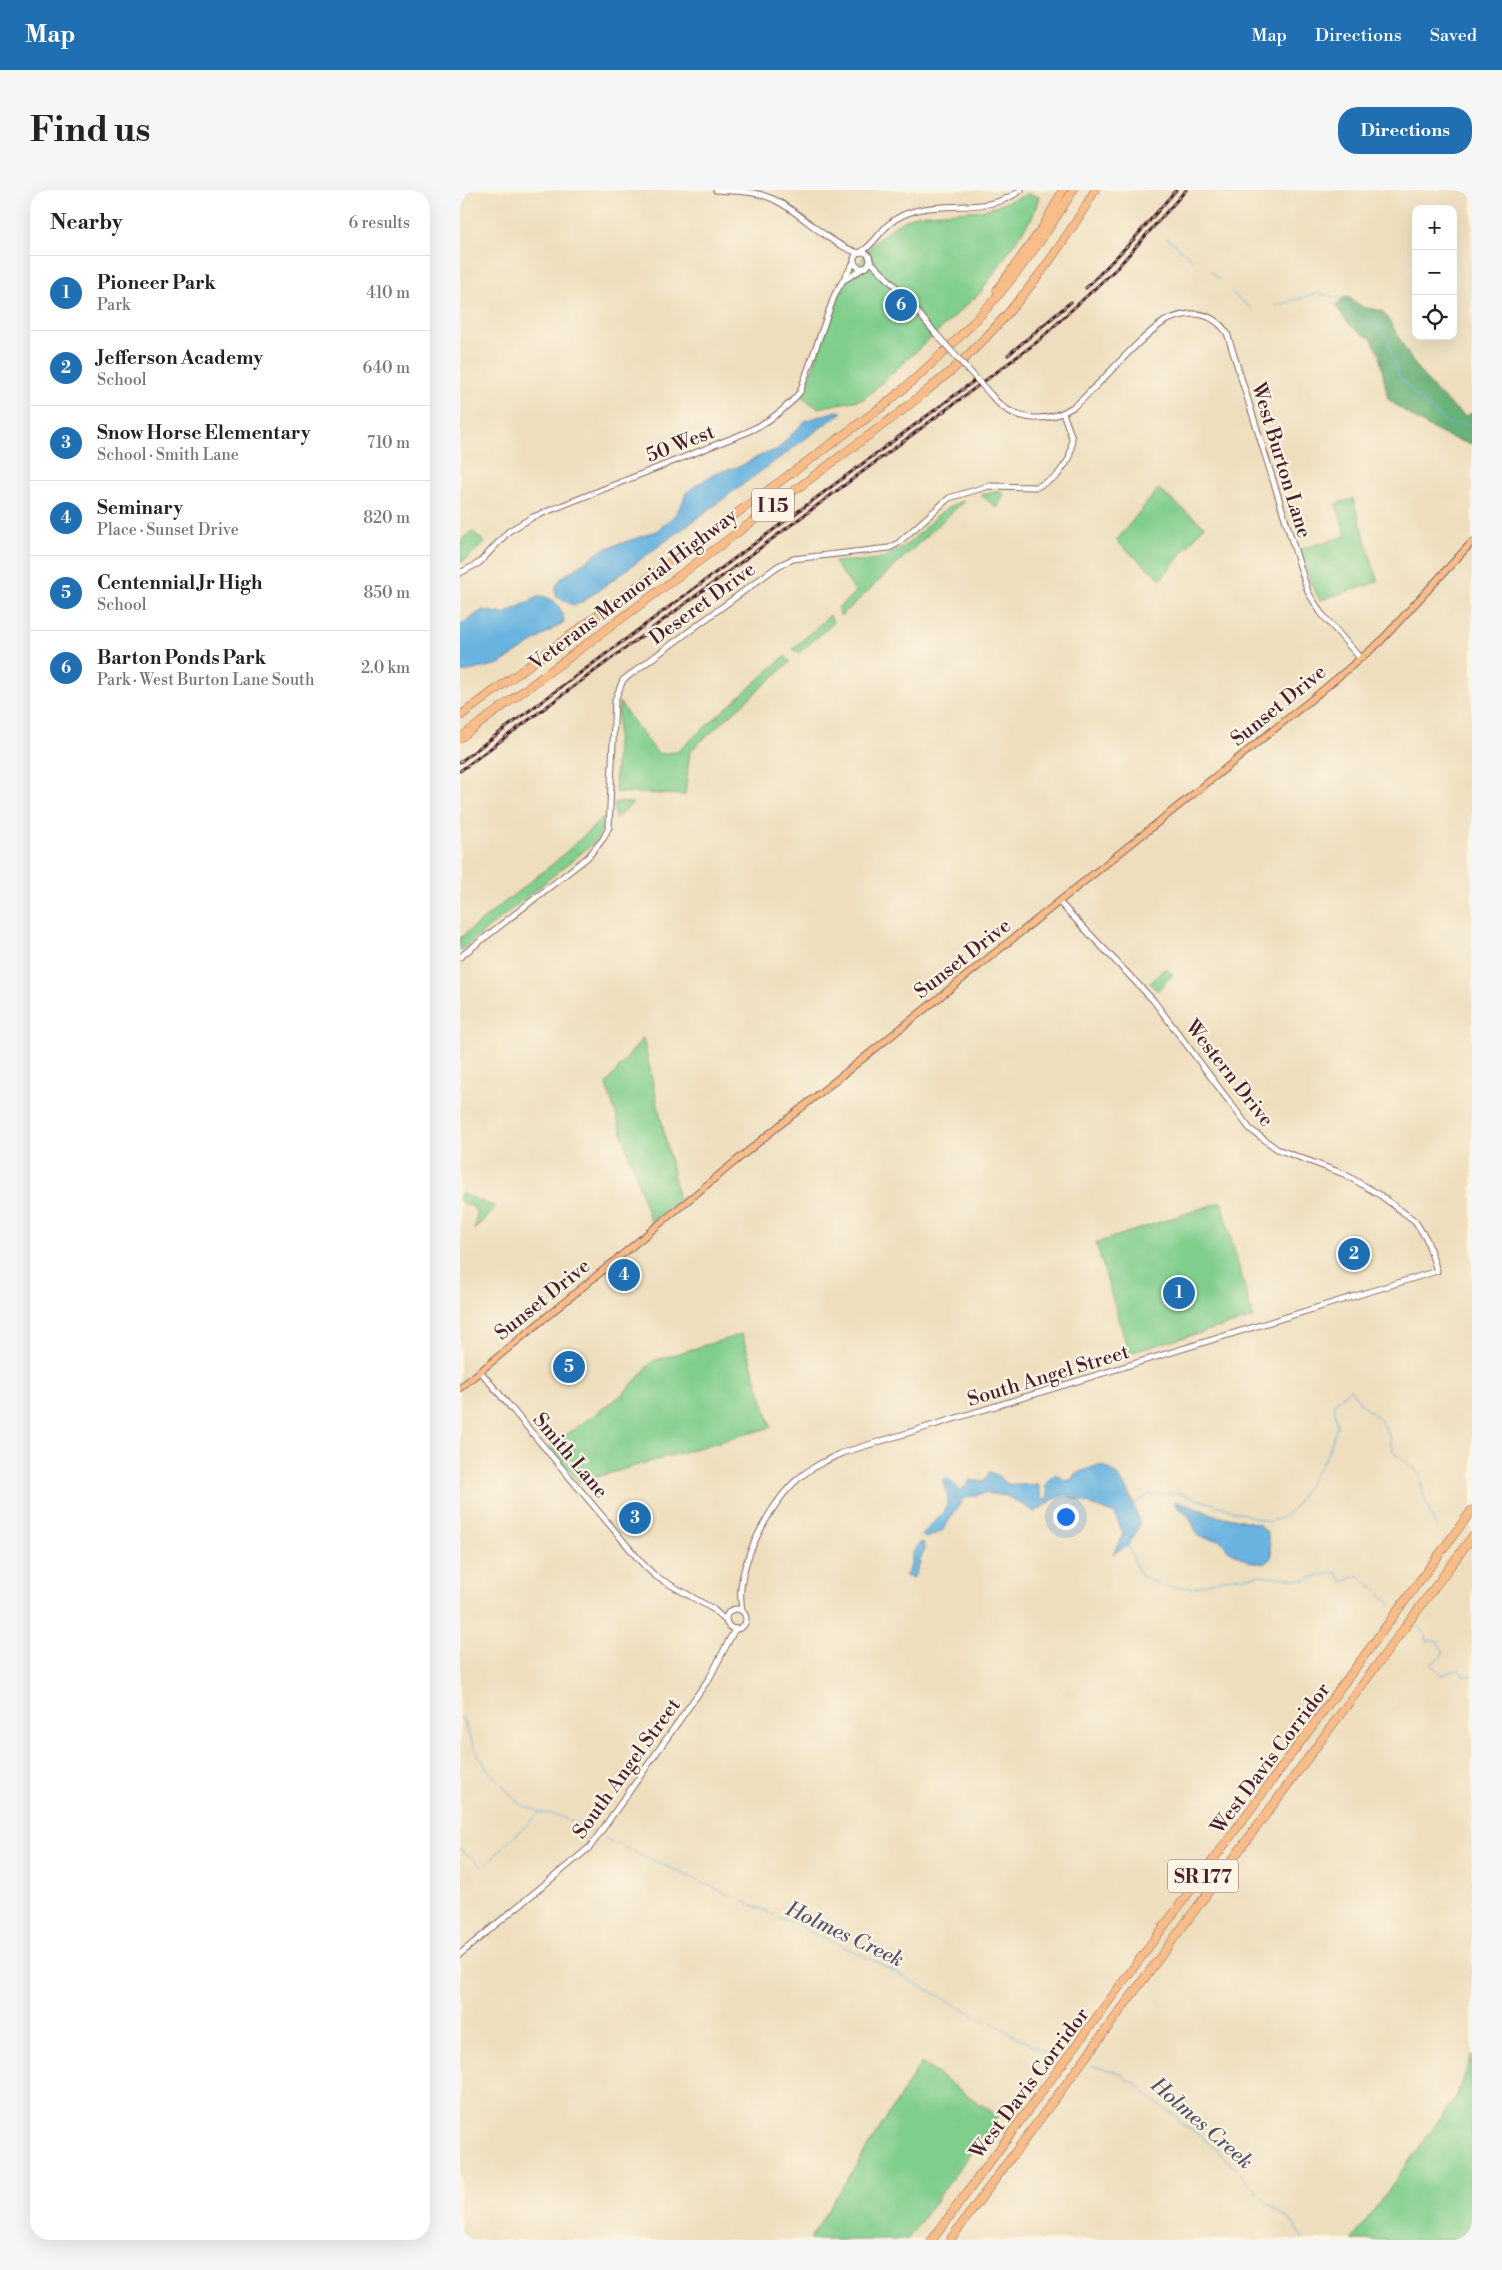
<!DOCTYPE html>
<html lang="en">
<head>
<meta charset="utf-8">
<style>
	body { margin:0; font-family:"Libre Bodoni",serif; background:#f6f6f6; color:#222 }
	.controls { position:absolute; right:15px; top:15px; display:grid; overflow:hidden; border-radius:10px; box-shadow:0 5px 20px #0002 }
	.controls button { width:45px; height:45px; display:grid; place-items:center; padding:0; border:0; border-bottom:1px solid #e0e0e0; background:#fff; color:#222; font:25px sans-serif }
	.you { position:absolute; left:605px; top:1326px; width:18px; height:18px; margin:-12px; border:4px solid #fff; border-radius:50%; background:#1a73e8; box-shadow:0 0 0 8px #1a73e833 }
	.badge { display:grid; place-items:center; width:32px; height:32px; border-radius:50%; background:#1f6fb2; color:#fff; font-size:16px; font-weight:700 }
	.pin { position:absolute; translate:-50% -50%; border:2px solid #fff; box-shadow:0 1px 5px #0006 }
	.list { margin:0; padding:0; list-style:none }
	h2 { display:flex; justify-content:space-between; align-items:center; height:65px; margin:0; padding:0 20px; font-size:21px }
	h2 small { font-size:16px; font-weight:400; color:#767676 }
	.list li { display:grid; grid-template-columns:32px 1fr auto; gap:15px; align-items:center; box-sizing:border-box; height:75px; padding:0 20px; border-top:1px solid #e0e0e0 }
	.list b { display:block; font-size:19px; white-space:nowrap }
	.list p { margin:0; font-size:16px; white-space:nowrap; color:#767676 }
	.list em { font-size:16px; font-style:normal; color:#767676 }
	.icon { flex:none; width:28px; height:28px; fill:none; stroke:currentColor; stroke-width:2; stroke-linecap:round; stroke-linejoin:round }
	.map { position:relative; flex:none; width:1012px; height:2050px; overflow:hidden; border-radius:20px }
	header { display:flex; align-items:center; gap:30px; box-sizing:border-box; height:70px; padding:0 25px; background:#1f6fb2; color:#fff }
	header strong { font-size:24px }
	nav { display:flex; gap:28px; margin-inline-start:auto; font-size:18px }
	.intro { display:flex; align-items:center; justify-content:space-between; box-sizing:border-box; height:120px; padding:0 30px }
	h1 { margin:0; font-size:35px }
	.button { padding:12px 22px; border-radius:20px; background:#1f6fb2; color:#fff; font-size:18px; font-weight:700 }
	main { display:flex; gap:30px; padding:0 30px }
	aside { flex:1; background:#fff; border-radius:20px; box-shadow:0 5px 20px #0002 }
	.map>svg:first-child { display:block }
	.green { fill:#80ce8c; stroke:#65765c }
	.forest { fill:#68b178; stroke:#596852 }
	.water { fill:#67b3e0; stroke:#586986 }
	.lines { fill:none; stroke-linecap:round; stroke-linejoin:round }
	.stream { stroke:#67b3e0; stroke-width:1 }
	.minor-casing { stroke:#83625e; stroke-width:7 }
	.major-casing { stroke:#83625e; stroke-width:8 }
	.highway-casing { stroke:#83625e; stroke-width:9 }
	.minor { stroke:#fff; stroke-width:5 }
	.major { stroke:#f8bd89; stroke-width:6 }
	.highway { stroke:#f8bd89; stroke-width:8 }
	.rail-casing { stroke:#4a1f2b; stroke-width:3 }
	.rail { stroke:#fcf5e5; stroke-width:1; stroke-dasharray:4; stroke-linecap:butt }
	.minor-bridge-casing { stroke:#83625e; stroke-width:7; stroke-linecap:butt }
	.minor-bridge { stroke:#fff; stroke-width:5 }
	.labels { text-anchor:middle; stroke-width:4.5; stroke-linejoin:round; paint-order:stroke }
	.shield { fill:#fcf5e5; stroke:#7f5f63; stroke-width:1 }
	.shield-label { font-size:19px; font-weight:bold; fill:#4a1f2b }
	.street-label { font-size:20px; fill:#4a1f2b; stroke:#fcf5e5 }
	.water-label { font-size:21px; font-style:italic; fill:#54536a; stroke:#fcf5e5 }
</style>
</head>
<body>
<header>
<strong>Map</strong>
<nav><a>Map</a><a>Directions</a><a>Saved</a></nav>
</header>
<div class="intro"><h1>Find us</h1><a class="button">Directions</a></div>
<main>
<aside>
<h2>Nearby<small>6 results</small></h2>
<ul class="list">
<li><span class="badge">1</span><div><b>Pioneer Park</b><p>Park</p></div><em>410 m</em></li>
<li><span class="badge">2</span><div><b>Jefferson Academy</b><p>School</p></div><em>640 m</em></li>
<li><span class="badge">3</span><div><b>Snow Horse Elementary</b><p>School · Smith Lane</p></div><em>710 m</em></li>
<li><span class="badge">4</span><div><b>Seminary</b><p>Place · Sunset Drive</p></div><em>820 m</em></li>
<li><span class="badge">5</span><div><b>Centennial Jr High</b><p>School</p></div><em>850 m</em></li>
<li><span class="badge">6</span><div><b>Barton Ponds Park</b><p>Park · West Burton Lane South</p></div><em>2.0 km</em></li>
</ul>
</aside>
<div class="map">
<svg width="1012" height="2050" viewBox="0 0 1012 2050">
	<rect width="100%" height="100%" fill="#fcf5e5"/>
	<filter id="ink" filterUnits="userSpaceOnUse"><feTurbulence type="fractalNoise" baseFrequency=".02" numOctaves="2"/><feDisplacementMap in="SourceGraphic" scale="10" xChannelSelector="R" yChannelSelector="G"/><feConvolveMatrix kernelMatrix="1 2 1 2 8 2 1 2 1" color-interpolation-filters="sRGB"/></filter>
	<filter id="wash" filterUnits="userSpaceOnUse"><feTurbulence type="fractalNoise" baseFrequency=".0096" numOctaves="4" result="noise"/><feDisplacementMap in="SourceGraphic" scale="20" xChannelSelector="R" yChannelSelector="G"/><feGaussianBlur stdDeviation="1.12" result="paint"/><feColorMatrix in="noise" values="0 0 0 0 0 0 0 0 0 0 0 0 0 0 0 0 0 1.4 0 .05"/><feComposite in="paint" operator="in"/></filter>
	<g filter="url(#wash)">
		<rect width="100%" height="100%" fill="#eedebd"/>
		<!-- green -->
		<g class="green">
			<polygon points="568,4 579,7 573,26 521,102 404,209 358,218 342,207 380,103 411,55 436,35 455,25 525,20"/>
			<polygon points="698,299 744,336 701,389 656,351"/>
			<polygon points="539,301 544,305 537,318 521,305"/>
			<polygon points="893,309 918,392 860,410 851,395 840,359 886,346 876,314"/>
			<path d="M504,311L394,414L381,426L378,418L396,402L374,372C392,370 416,372 432,364C460,350 472,320 504,311Z"/>
			<polygon points="12,341 25,353 1,373 0,351"/>
			<polygon points="370,425 373,433 338,464 333,459"/>
			<polygon points="325,466 330,472 230,561 225,605 157,602 155,600 159,512 198,564 217,562"/>
			<polygon points="156,612 173,613 155,629 154,613"/>
			<polygon points="143,628 141,641 135,652 0,761 0,748 95,672"/>
			<polygon points="705,778 713,785 697,801 690,793"/>
			<polygon points="183,848 219,1010 191,1032 146,894"/>
			<polygon points="0,1003 36,1017 14,1040 17,1023 12,1016 0,1011"/>
			<polygon points="761,1012 793,1128 669,1163 636,1053"/>
			<polygon points="282,1144 311,1237 119,1292 102,1272 114,1261 103,1247 162,1205 193,1171"/>
			<polygon points="101,1247 113,1261 101,1272 89,1257"/>
			<polygon points="1012,1865 1012,2050 892,2050 998,1904"/>
			<polygon points="461,1873 538,1926 447,2050 349,2050"/>
		</g>
		<!-- forest -->
		<path class="forest" d="M886,106L903,117L922,121C936,139 944,160 958,179C970,196 988,214 1005,226L1012,223V254C982,248 953,228 928,209L919,163L911,148C894,141 885,132 876,115Z"/>
		<!-- water -->
		<g class="water">
			<polygon points="376,221 382,222 121,413 113,415 97,407 95,399 100,389 142,360 197,341 214,326 222,314 226,303 238,294 256,283 281,276 295,268 318,259 345,231"/>
			<path d="M80,406C95,408 102,417 104,432L39,474L0,483V435L23,420L44,424Z"/>
			<path d="M638,1275C661,1276 675,1316 680,1335L668,1355L653,1364L663,1344L655,1324L607,1305L594,1309L575,1322L547,1306L525,1303L504,1308L482,1341L467,1348L462,1346C470,1332 489,1324 488,1306C488,1301 484,1298 483,1292L484,1289L489,1290L501,1301L510,1290C521,1292 525,1293 529,1282C541,1284 541,1292 549,1294C558,1297 568,1293 578,1295L582,1308L586,1309L588,1306L585,1294L595,1284L606,1291L612,1289L615,1284Z"/>
			<polygon points="716,1311 760,1327 773,1328 798,1334 807,1342 812,1366 805,1374 788,1371 769,1361 760,1350 739,1347 729,1326 715,1315"/>
			<path d="M460,1353H464L465,1360C459,1369 459,1380 453,1388L445,1386C455,1378 448,1361 460,1353Z"/>
		</g>
		<g class="lines">
			<!-- stream -->
			<g class="stream">
				<polyline points="707,48 732,69"/>
				<polyline points="751,82 760,90"/>
				<polyline points="773,104 792,119"/>
				<polyline points="815,116 858,103 881,109 891,123 911,131 927,149 939,186 960,210 989,234 1012,234"/>
				<polyline points="675,1313 689,1305 719,1303 808,1332 823,1327 833,1319 867,1265 877,1237 874,1214 890,1199 903,1216 920,1229 927,1241 934,1263 954,1278 959,1284 964,1307 977,1339"/>
				<polyline points="668,1355 680,1385 702,1396 733,1398 764,1389 802,1385 842,1390 876,1382 883,1392 899,1385 911,1397 914,1396 931,1416"/>
				<polyline points="958,1436 966,1445 967,1452 971,1451 978,1452 983,1461 982,1466 971,1474 981,1485 1000,1479 1003,1486 1012,1486"/>
				<polyline points="0,1528 4,1531 12,1554 28,1580 53,1607 62,1615 80,1622 97,1625 133,1641"/>
				<polyline points="144,1648 272,1706"/>
				<polyline points="0,1659 23,1677 80,1622"/>
				<polyline points="283,1711 417,1772 527,1832"/>
				<polyline points="532,1833 580,1860 596,1865"/>
				<polyline points="633,1876 662,1883 668,1891 676,1893 696,1913 716,1925 720,1932 741,1946 776,1978 805,2011 832,2032 845,2050"/>
			</g>
		</g>
	</g>
	<g filter="url(#ink)">
		<g class="lines">
			<defs>
				<g id="minor">
					<path d="M256,0C276,2 294,0 313,9C343,23 366,53 399,63"/>
					<circle cx="402" cy="70" r="8"/>
					<path d="M401,62C418,52 421,35 443,25C481,8 526,27 561,0"/>
					<polyline points="411,72 442,103 476,144"/>
					<polyline points="386,89 402,79"/>
					<path d="M531,205C551,231 585,235 613,217C621,212 628,203 635,197C657,175 679,149 705,131C729,120 751,120 767,143L848,402L861,423L900,468"/>
					<path d="M0,383L19,373L49,341L73,327L285,243C307,233 325,221 340,202L375,104L394,72"/>
					<polyline points="0,767 128,667 143,649 149,637 155,510 163,490 318,376 333,369 429,358 437,354 489,308 529,296 577,297 596,287 609,269 611,259 612,248 603,223"/>
					<polyline points="20,1181 181,1372 195,1386 253,1419 266,1431"/>
					<circle cx="276" cy="1429" r="10"/>
					<path d="M282,1420C281,1413 280,1405 281,1398C284,1363 313,1310 339,1288C352,1277 367,1270 382,1263L977,1081L967,1050L955,1031L920,1005L884,984L817,959L790,939L693,810L599,712"/>
					<polyline points="0,1764 130,1657 250,1487 275,1439"/>
				</g>
				<polyline id="major" points="0,1198 305,947 852,509 919,453 1012,352"/>
				<g id="highway">
					<polyline points="537,100 583,37 603,0"/>
					<path d="M0,526L427,213C505,147 561,88 613,0"/>
					<path d="M0,548L439,223C456,209 473,196 490,182C547,131 597,66 635,0"/>
					<polyline points="472,2050 1012,1320"/>
					<polyline points="490,2050 1012,1347"/>
				</g>
			</defs>
			<!-- minor casing -->
			<use href="#minor" class="minor-casing"/>
			<!-- major casing -->
			<use href="#major" class="major-casing"/>
			<!-- highway casing -->
			<use href="#highway" class="highway-casing"/>
			<!-- minor -->
			<use href="#minor" class="minor"/>
			<!-- major -->
			<use href="#major" class="major"/>
			<!-- highway -->
			<use href="#highway" class="highway"/>
			<defs>
				<g id="rail">
					<polyline points="626,98 673,50 716,0"/>
					<polyline points="548,165 611,112"/>
					<polyline points="0,572 518,188"/>
					<polyline points="0,581 577,152 657,78 726,0"/>
				</g>
			</defs>
			<!-- rail casing -->
			<use href="#rail" class="rail-casing"/>
			<!-- rail -->
			<use href="#rail" class="rail"/>
			<defs>
				<polyline id="minor-bridge" points="476,144 531,205"/>
			</defs>
			<!-- minor-bridge casing -->
			<use href="#minor-bridge" class="minor-bridge-casing"/>
			<!-- minor-bridge -->
			<use href="#minor-bridge" class="minor-bridge"/>
		</g>
	</g>
	<g class="labels">
		<!-- shield labels -->
		<g class="shield">
			<rect x="292" y="298.5" width="42" height="33" rx="4"/>
			<rect x="708" y="1669.5" width="70" height="33" rx="4"/>
		</g>
		<g class="shield-label">
			<text x="313" y="322">I 15</text>
			<text x="743" y="1693">SR 177</text>
		</g>
		<!-- street labels -->
		<g class="street-label">
			<text transform="translate(220 253) rotate(-21)" y="7">50 West</text>
			<text transform="translate(822 270) rotate(73)" y="7">West Burton Lane</text>
			<text transform="translate(173 399) rotate(-37)" y="7">Veterans Memorial Highway</text>
			<text transform="translate(242 413) rotate(-36)" y="7">Deseret Drive</text>
			<text transform="translate(818 515) rotate(-39)" y="7">Sunset Drive</text>
			<text transform="translate(502 768) rotate(-38)" y="7">Sunset Drive</text>
			<text transform="translate(770 883) rotate(52)" y="7">Western Drive</text>
			<text transform="translate(82 1109) rotate(-39)" y="7">Sunset Drive</text>
			<text transform="translate(588 1185) rotate(-17)" y="7">South Angel Street</text>
			<text transform="translate(111 1265) rotate(50)" y="7">Smith Lane</text>
			<text transform="translate(810 1568) rotate(-53)" y="7">West Davis Corridor</text>
			<text transform="translate(166 1578) rotate(-54)" y="7">South Angel Street</text>
			<text transform="translate(569 1893) rotate(-53)" y="7">West Davis Corridor</text>
		</g>
		<!-- water labels -->
		<g class="water-label">
			<text transform="translate(385 1744) rotate(25)" y="7">Holmes Creek</text>
			<text transform="translate(742 1933) rotate(41)" y="7">Holmes Creek</text>
		</g>
	</g>
</svg>
<div class="controls">
<button>+</button>
<button>−</button>
<button><svg class="icon" aria-label="locate" viewBox="0 0 24 24"><circle cx="12" cy="12" r="6"/><path d="M12 2v4M12 18v4M2 12h4M18 12h4"/></svg></button>
</div>
<div class="you"></div>
<div class="pin badge" style="left:719px;top:1103px">1</div>
<div class="pin badge" style="left:894px;top:1064px">2</div>
<div class="pin badge" style="left:175px;top:1328px">3</div>
<div class="pin badge" style="left:164px;top:1085px">4</div>
<div class="pin badge" style="left:109px;top:1177px">5</div>
<div class="pin badge" style="left:441px;top:115px">6</div>
</div>
</main>
</body>
</html>
